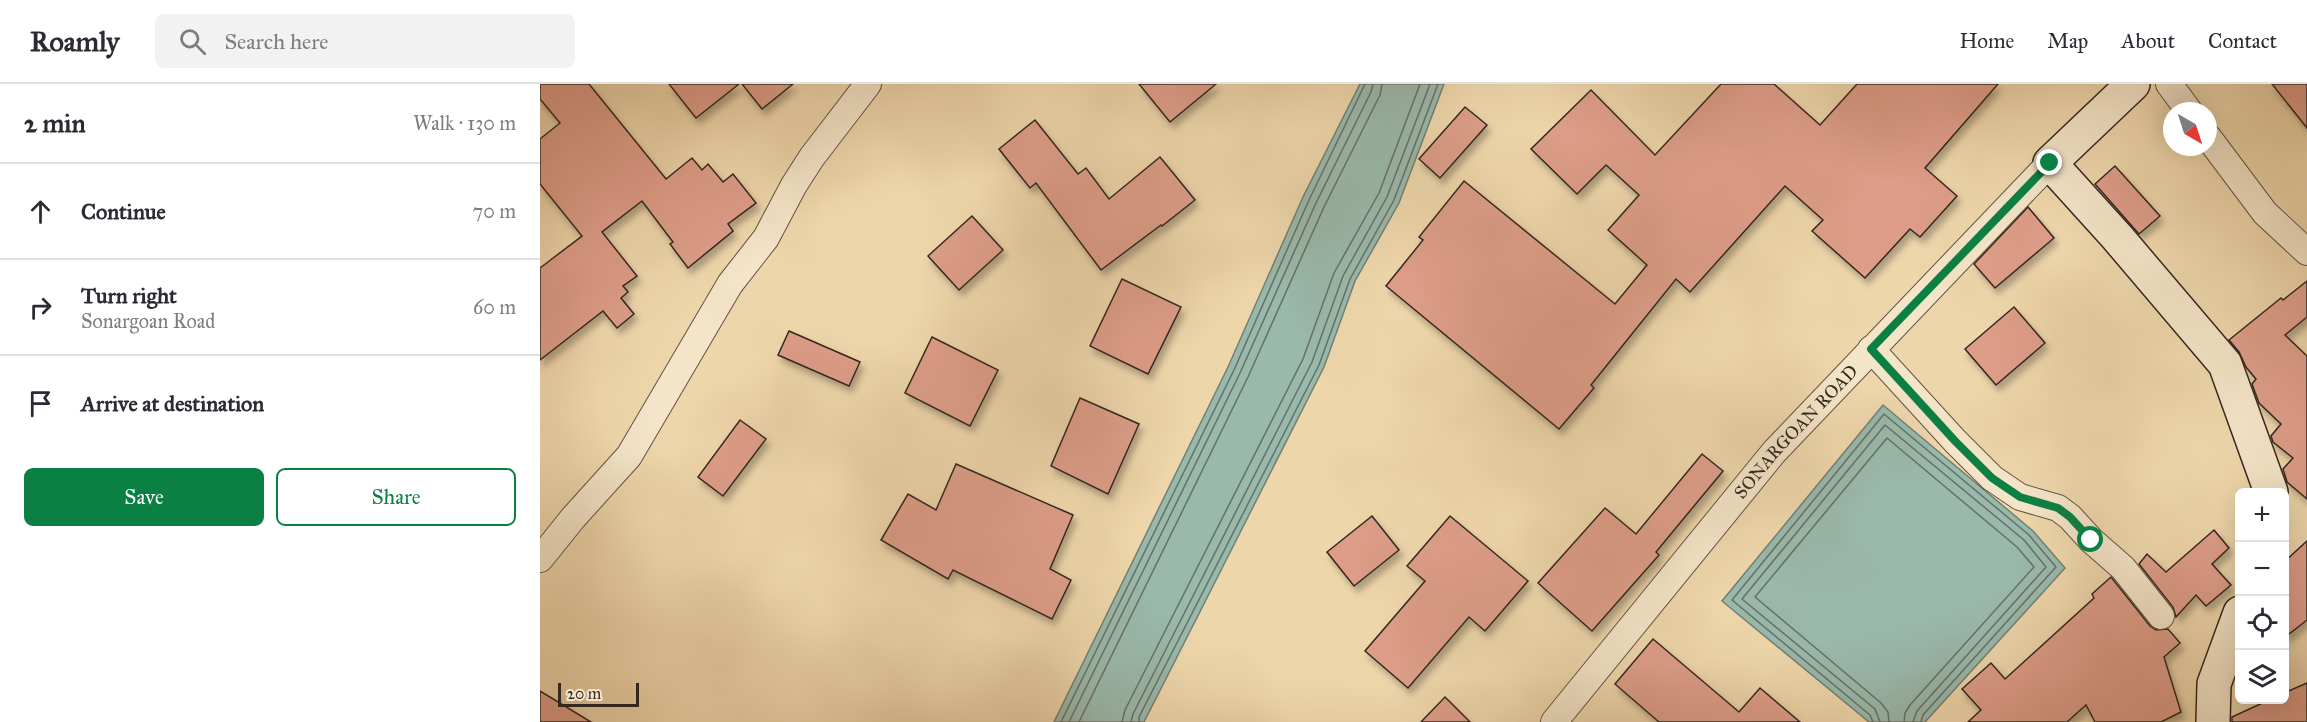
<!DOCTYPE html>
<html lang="en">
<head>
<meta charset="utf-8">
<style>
	body { margin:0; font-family:"IM FELL Great Primer",serif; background:#f2f2f3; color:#2b2b33 }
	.controls { position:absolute; right:18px; bottom:18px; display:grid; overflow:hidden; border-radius:9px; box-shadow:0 6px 24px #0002 }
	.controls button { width:54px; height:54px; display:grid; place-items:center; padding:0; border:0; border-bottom:2px solid #e1e1e2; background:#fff; color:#2b2b33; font:30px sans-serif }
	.compass { position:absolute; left:1623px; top:18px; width:54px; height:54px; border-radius:50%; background:#fff; box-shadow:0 6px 24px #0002; rotate:141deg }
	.scale { position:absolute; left:18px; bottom:15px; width:81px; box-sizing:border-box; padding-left:6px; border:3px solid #342720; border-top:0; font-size:16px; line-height:21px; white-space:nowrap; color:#342720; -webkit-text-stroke:4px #f4e4c8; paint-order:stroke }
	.stop { position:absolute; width:18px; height:18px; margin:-14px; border:4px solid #0b8043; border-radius:50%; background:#fff }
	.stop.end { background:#0b8043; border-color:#fff; box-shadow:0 2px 6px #0008 }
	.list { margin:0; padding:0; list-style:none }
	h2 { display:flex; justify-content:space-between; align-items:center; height:78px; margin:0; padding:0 24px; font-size:26px }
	h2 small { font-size:20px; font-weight:400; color:#7c7c81 }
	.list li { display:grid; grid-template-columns:39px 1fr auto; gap:18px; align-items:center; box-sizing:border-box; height:96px; padding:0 24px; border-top:2px solid #e1e1e2 }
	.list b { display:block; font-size:22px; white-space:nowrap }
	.list p { margin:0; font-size:20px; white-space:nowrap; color:#7c7c81 }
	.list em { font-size:20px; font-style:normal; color:#7c7c81 }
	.actions { display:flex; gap:12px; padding:18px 24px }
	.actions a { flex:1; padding:14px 0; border:2px solid #0b8043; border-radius:9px; text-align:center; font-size:21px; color:#0b8043 }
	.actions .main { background:#0b8043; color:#fff }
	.icon { flex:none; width:33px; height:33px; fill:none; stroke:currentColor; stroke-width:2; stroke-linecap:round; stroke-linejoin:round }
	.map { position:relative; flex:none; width:1767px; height:638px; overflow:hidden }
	header { display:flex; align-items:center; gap:36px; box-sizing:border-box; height:84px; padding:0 30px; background:#fff; border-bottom:2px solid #e1e1e2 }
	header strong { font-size:28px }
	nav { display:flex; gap:33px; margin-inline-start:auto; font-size:21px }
	.search { width:420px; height:54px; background:#f2f2f3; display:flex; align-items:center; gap:15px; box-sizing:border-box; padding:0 21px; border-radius:9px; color:#7c7c81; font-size:22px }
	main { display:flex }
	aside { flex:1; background:#fff }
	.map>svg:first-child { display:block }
	.water { fill:#99b9ac; stroke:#717f74; stroke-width:1.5 }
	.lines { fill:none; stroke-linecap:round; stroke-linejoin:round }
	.shore { stroke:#667066; stroke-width:1.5 }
	.building { fill:#dd9d88; stroke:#342720; stroke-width:1.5; filter:url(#shadow) }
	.minor-casing { stroke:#625343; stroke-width:28 }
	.secondary-casing { stroke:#342720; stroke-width:36 }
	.minor { stroke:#f4e4c8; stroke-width:26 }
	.secondary { stroke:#f4e4c8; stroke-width:33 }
	.route { stroke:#0b8043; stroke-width:8 }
	.labels { text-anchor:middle; stroke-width:4.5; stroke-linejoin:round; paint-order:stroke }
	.street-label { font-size:18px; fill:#342720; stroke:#f4e4c8 }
</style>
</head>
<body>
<header>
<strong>Roamly</strong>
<div class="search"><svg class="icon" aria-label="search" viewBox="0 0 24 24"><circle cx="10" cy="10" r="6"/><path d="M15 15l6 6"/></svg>Search here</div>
<nav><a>Home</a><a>Map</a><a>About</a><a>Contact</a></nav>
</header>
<main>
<aside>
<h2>2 min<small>Walk · 130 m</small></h2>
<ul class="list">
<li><svg class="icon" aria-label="ahead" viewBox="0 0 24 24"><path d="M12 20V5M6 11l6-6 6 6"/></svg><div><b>Continue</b></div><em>70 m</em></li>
<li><svg class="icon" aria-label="right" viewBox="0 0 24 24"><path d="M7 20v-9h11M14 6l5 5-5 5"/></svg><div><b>Turn right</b><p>Sonargoan Road</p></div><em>60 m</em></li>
<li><svg class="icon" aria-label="arrive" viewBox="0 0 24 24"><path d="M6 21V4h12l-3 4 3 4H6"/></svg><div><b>Arrive at destination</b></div></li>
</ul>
<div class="actions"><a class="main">Save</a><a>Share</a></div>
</aside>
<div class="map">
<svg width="1767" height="638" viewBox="0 0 1767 638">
	<defs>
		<filter id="shadow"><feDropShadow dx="3.5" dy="6" stdDeviation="3" flood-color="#0004"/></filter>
	</defs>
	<rect width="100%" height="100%" fill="#eed6ab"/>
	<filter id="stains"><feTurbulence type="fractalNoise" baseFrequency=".00333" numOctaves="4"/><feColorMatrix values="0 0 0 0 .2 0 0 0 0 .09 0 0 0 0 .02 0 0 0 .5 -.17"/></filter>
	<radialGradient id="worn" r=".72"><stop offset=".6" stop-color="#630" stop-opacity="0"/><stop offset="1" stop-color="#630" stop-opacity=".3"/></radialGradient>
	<!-- water -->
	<g class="water">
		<polygon points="820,0 904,0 859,119 815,197 784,283 604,638 514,638 688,283 763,113"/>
		<polygon points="1343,321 1493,447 1525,484 1385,638 1329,638 1182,517"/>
	</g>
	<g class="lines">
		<!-- shore -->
		<g class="shore">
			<polyline points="521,638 694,286 769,116 825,0"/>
			<polyline points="529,638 700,289 776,119 831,8 833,0"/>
			<polyline points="539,638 708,293 784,123 840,11 842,0"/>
			<polyline points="582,638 585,626 763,275 794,189 839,109 880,0"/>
			<polyline points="591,638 593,630 772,278 803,192 847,113 890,0"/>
			<polyline points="599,638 599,633 779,281 810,195 854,116 898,0"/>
			<polyline points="1333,638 1330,631 1192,516 1344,330 1489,451 1516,483 1383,631 1381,638"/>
			<polyline points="1340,638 1335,625 1202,515 1345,341 1484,456 1506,483 1377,627 1373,638"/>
			<polyline points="1349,638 1348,628 1341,619 1215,513 1347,354 1477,463 1494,483 1370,621 1365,629 1364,638"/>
		</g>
	</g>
	<!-- building -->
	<g class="building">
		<polygon points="0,0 49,0 126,95 152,74 162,86 168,80 183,98 193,90 216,119 188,140 193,147 148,184 130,160 133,158 102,117 62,148 97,192 83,202 88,208 81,214 94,230 77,244 63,227 0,276 0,184 42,152 0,100 0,55 20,39 0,15"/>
		<polygon points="129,0 199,0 156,34"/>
		<polygon points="202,0 253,0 222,25"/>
		<polygon points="599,0 676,0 630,38"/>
		<polygon points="1181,0 1234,0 1280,41 1317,0 1458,0 1385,84 1417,112 1380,153 1370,145 1325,194 1272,147 1283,136 1245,102 1150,208 1136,195 1051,301 1054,304 1019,345 846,202 883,156 879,153 924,97 1075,220 1107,181 1068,146 1099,111 1066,81 1037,110 991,65 1051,6 1115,71"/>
		<polygon points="1732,0 1767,0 1767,44"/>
		<polygon points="925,23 947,41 900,94 879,75"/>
		<polygon points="495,36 538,90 546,84 569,115 620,73 655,116 622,142 621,141 561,186 496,99 490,104 459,65"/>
		<polygon points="1575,82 1620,132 1599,150 1555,100"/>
		<polygon points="1488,123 1514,154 1455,204 1434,180"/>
		<polygon points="432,132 463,166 419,206 388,172"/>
		<polygon points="582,195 641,223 608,290 550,262"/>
		<polygon points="1767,197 1767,233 1745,251 1767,272 1767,415 1747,398 1743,385 1753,374 1733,358 1731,352 1741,340 1719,319 1712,300 1716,295 1706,283 1699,268 1689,256 1741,214 1743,216"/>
		<polygon points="1474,223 1505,259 1456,301 1425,265"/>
		<polygon points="249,247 320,278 309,302 238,271"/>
		<polygon points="392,253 458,286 430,342 365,309"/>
		<polygon points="540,314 599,340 568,410 511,382"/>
		<polygon points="200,336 226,355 183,412 158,393"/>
		<polygon points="1162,370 1183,387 1116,468 1119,471 1052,547 998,499 1065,424 1096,450"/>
		<polygon points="416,380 533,431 510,485 531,496 512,535 413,486 408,495 341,456 368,410 396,426"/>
		<polygon points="832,432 859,466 814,502 787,468"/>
		<polygon points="910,432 988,497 945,547 929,533 868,604 825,567 885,497 867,482"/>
		<polygon points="1674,446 1689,464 1672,480 1691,501 1666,522 1656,511 1636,533 1633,523 1599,480 1607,470 1626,488"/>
		<polygon points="1767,457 1767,536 1744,554 1744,478"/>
		<polygon points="1571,493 1610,542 1616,546 1628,545 1640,559 1624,573 1641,628 1621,638 1555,638 1546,621 1527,638 1428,638 1441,626 1422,605 1451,579 1465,595 1554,514 1552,510"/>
		<polygon points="1113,555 1199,628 1220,604 1260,638 1119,638 1075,600"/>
		<polygon points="1767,599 1767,638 1692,638 1692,633 1731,615 1744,615 1744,609"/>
		<polygon points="0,607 51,638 0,638"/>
		<polygon points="905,613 930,638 881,638"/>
	</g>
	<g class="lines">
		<defs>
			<g id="minor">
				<polyline points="1629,0 1649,27"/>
				<polyline points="1668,53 1725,129 1767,168"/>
				<polyline points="1331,265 1415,357 1452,394 1480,413 1518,424 1530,433 1551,456 1583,484 1621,532"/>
				<polyline points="0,475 33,434 89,372 190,200 226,154 254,101 272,73 328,0"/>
				<path id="s1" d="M1014,638L1234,368L1510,79"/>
			</g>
			<g id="secondary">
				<polyline points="1593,0 1510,79 1577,153 1685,280 1731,408"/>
				<polyline points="1673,638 1674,600 1700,529"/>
			</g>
		</defs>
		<!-- minor casing -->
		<use href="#minor" class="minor-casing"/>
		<!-- secondary casing -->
		<use href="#secondary" class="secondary-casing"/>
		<!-- minor -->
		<use href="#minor" class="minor"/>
		<!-- secondary -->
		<use href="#secondary" class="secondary"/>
	</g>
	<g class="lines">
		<!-- route -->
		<polyline class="route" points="1510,79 1331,265 1415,357 1452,394 1480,413 1518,424 1530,433 1551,456"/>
	</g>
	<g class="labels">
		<!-- street labels -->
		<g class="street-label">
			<text dy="6" stroke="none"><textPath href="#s1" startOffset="378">SONARGOAN ROAD</textPath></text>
		</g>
	</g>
	<rect width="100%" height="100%" filter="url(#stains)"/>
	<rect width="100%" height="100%" fill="url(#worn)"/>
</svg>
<div class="controls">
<button>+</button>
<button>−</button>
<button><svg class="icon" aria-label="locate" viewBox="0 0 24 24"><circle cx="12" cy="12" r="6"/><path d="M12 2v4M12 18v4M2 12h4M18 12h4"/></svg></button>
<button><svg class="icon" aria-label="layers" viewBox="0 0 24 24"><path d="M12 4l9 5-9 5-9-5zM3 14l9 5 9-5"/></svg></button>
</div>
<svg class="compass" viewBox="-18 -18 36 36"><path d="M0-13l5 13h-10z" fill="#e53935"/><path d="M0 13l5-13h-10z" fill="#7c7c81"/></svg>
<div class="scale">20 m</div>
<div class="stop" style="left:1551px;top:456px"></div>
<div class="stop end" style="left:1510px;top:79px"></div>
</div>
</main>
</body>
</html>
